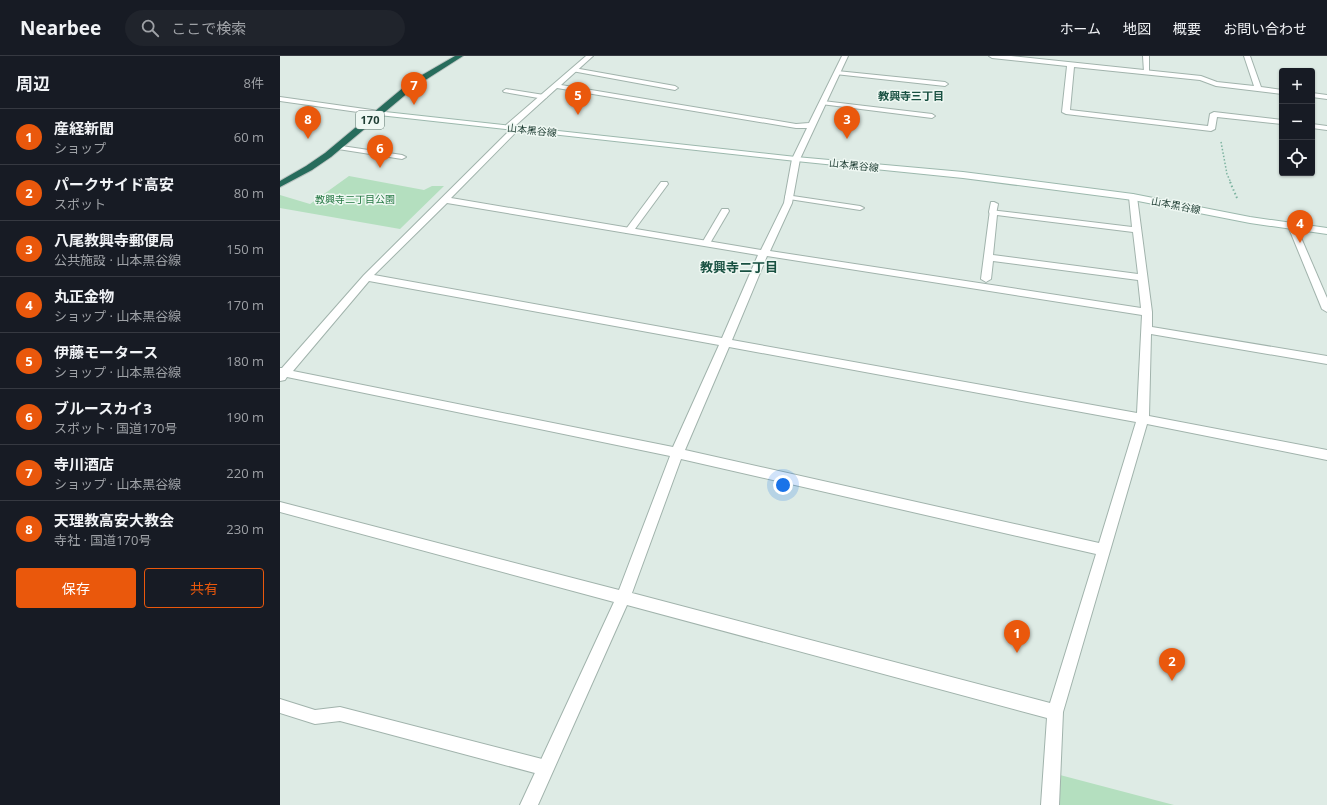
<!DOCTYPE html>
<html lang="ja">
<head>
<meta charset="utf-8">
<style>
	body { margin:0; font-family:"Open Sans","Noto Sans JP",sans-serif; background:#20242c; color:#f1f3f6 }
	.controls { position:absolute; right:12px; top:12px; display:grid; overflow:hidden; border-radius:4px; box-shadow:0 1px 3px #0004 }
	.controls button { width:36px; height:36px; display:grid; place-items:center; padding:0; border:0; border-bottom:1px solid #363941; background:#171b24; color:#f1f3f6; font:20px sans-serif }
	.you { position:absolute; left:503px; top:429px; width:14px; height:14px; margin:-10px; border:3px solid #fff; border-radius:50%; background:#1a73e8; box-shadow:0 0 0 6px #1a73e833 }
	.badge { display:grid; place-items:center; width:26px; height:26px; border-radius:50%; background:#ea580c; color:#fff; font-size:13px; font-weight:700 }
	.pin { position:absolute; translate:-50% -33px; filter:drop-shadow(0 1px 2px #0008) }
	.pin::after { content:''; position:absolute; top:21px; width:14px; height:12px; background:inherit; clip-path:polygon(0 0,100% 0,50% 100%) }
	.list { margin:0; padding:0; list-style:none }
	h2 { display:flex; justify-content:space-between; align-items:center; height:52px; margin:0; padding:0 16px; font-size:17px }
	h2 small { font-size:13px; font-weight:400; color:#9ea1a6 }
	.list li { display:grid; grid-template-columns:26px 1fr auto; gap:12px; align-items:center; box-sizing:border-box; height:56px; padding:0 16px; border-top:1px solid #363941 }
	.list b { display:block; font-size:15px; white-space:nowrap }
	.list p { margin:0; font-size:13px; white-space:nowrap; color:#9ea1a6 }
	.list em { font-size:13px; font-style:normal; color:#9ea1a6 }
	.actions { display:flex; gap:8px; padding:12px 16px }
	.actions a { flex:1; padding:9px 0; border:1px solid #ea580c; border-radius:4px; text-align:center; font-size:14px; color:#ea580c }
	.actions .main { background:#ea580c; color:#fff }
	.icon { flex:none; width:22px; height:22px; fill:none; stroke:currentColor; stroke-width:2; stroke-linecap:round; stroke-linejoin:round }
	.map { position:relative; flex:none; width:1047px; height:749px; overflow:hidden }
	header { display:flex; align-items:center; gap:24px; box-sizing:border-box; height:56px; padding:0 20px; background:#171b24; border-bottom:1px solid #363941 }
	header strong { font-size:19px }
	nav { display:flex; gap:22px; margin-inline-start:auto; font-size:14px }
	.search { width:280px; height:36px; background:#20242c; display:flex; align-items:center; gap:10px; box-sizing:border-box; padding:0 14px; border-radius:22px; color:#9ea1a6; font-size:15px }
	main { display:flex }
	aside { flex:1; background:#171b24 }
	.map>svg:first-child { display:block }
	.green { fill:#b4dfbf }
	.lines { fill:none; stroke-linecap:round; stroke-linejoin:round }
	.lane-casing { stroke:#a1b3ac; stroke-width:2 }
	.street-casing { stroke:#a1b3ac; stroke-width:2 }
	.secondary-casing { stroke:#9cb8ad; stroke-width:2 }
	.highway-casing { stroke:#bcc5c2; stroke-width:2 }
	.path-far1 { stroke:#7bb29f; stroke-width:1.5; stroke-dasharray:1.5 2; stroke-linecap:butt }
	.path { stroke:#7bb29f; stroke-width:2; stroke-dasharray:1.5 2.5; stroke-linecap:butt }
	.lane { fill:#fff; fill-rule:evenodd }
	.street { fill:#fff; fill-rule:evenodd }
	.secondary { fill:#fff; fill-rule:evenodd }
	.highway { fill:#276c5c; fill-rule:evenodd }
	.labels { text-anchor:middle; stroke-width:3; stroke-linejoin:round; paint-order:stroke }
	.far-street-label { font-size:10px; fill:#1e3d33; stroke:#eff8f3 }
	.far-park-label { font-size:10px; fill:#247742; stroke:#eff8f3 }
	.far-neighbourhood-label { font-size:11px; font-weight:bold; fill:#185041; stroke:#eff8f3 }
	.shield { fill:#eff8f3; stroke:#5d756d; stroke-width:1 }
	.shield-label { font-size:11px; font-weight:bold; fill:#1e3d33 }
	.neighbourhood-label { font-size:13px; font-weight:bold; fill:#185041; stroke:#eff8f3 }
</style>
</head>
<body>
<header>
<strong>Nearbee</strong>
<div class="search"><svg class="icon" aria-label="search" viewBox="0 0 24 24"><circle cx="10" cy="10" r="6"/><path d="M15 15l6 6"/></svg>ここで検索</div>
<nav><a>ホーム</a><a>地図</a><a>概要</a><a>お問い合わせ</a></nav>
</header>
<main>
<aside>
<h2>周辺<small>8件</small></h2>
<ul class="list">
<li><span class="badge">1</span><div><b>産経新聞</b><p>ショップ</p></div><em>60 m</em></li>
<li><span class="badge">2</span><div><b>パークサイド高安</b><p>スポット</p></div><em>80 m</em></li>
<li><span class="badge">3</span><div><b>八尾教興寺郵便局</b><p>公共施設 · 山本黒谷線</p></div><em>150 m</em></li>
<li><span class="badge">4</span><div><b>丸正金物</b><p>ショップ · 山本黒谷線</p></div><em>170 m</em></li>
<li><span class="badge">5</span><div><b>伊藤モータース</b><p>ショップ · 山本黒谷線</p></div><em>180 m</em></li>
<li><span class="badge">6</span><div><b>ブルースカイ3</b><p>スポット · 国道170号</p></div><em>190 m</em></li>
<li><span class="badge">7</span><div><b>寺川酒店</b><p>ショップ · 山本黒谷線</p></div><em>220 m</em></li>
<li><span class="badge">8</span><div><b>天理教高安大教会</b><p>寺社 · 国道170号</p></div><em>230 m</em></li>
</ul>
<div class="actions"><a class="main">保存</a><a>共有</a></div>
</aside>
<div class="map">
<svg width="1047" height="749" viewBox="0 0 1047 749">
	<rect width="100%" height="100%" fill="#deebe5"/>
	<!-- green -->
	<g class="green">
		<polygon points="69,120 144,134 152,130 164,130 120,173 0,152 0,139 30,148"/>
		<polygon points="780,719 894,749 779,749"/>
	</g>
	<g class="lines">
		<defs>
			<g id="lane">
				<polygon points="863,0 869,0 869,17 864,16"/>
				<polygon points="294,12 395,30 398,32 395,34 292,15 292,13"/>
				<polygon points="557,15 665,26 668,28 665,30 555,18 555,16"/>
				<polygon points="226,33 264,39 267,41 264,43 224,36 223,35"/>
				<polygon points="543,45 652,58 655,60 652,62 541,48 541,46"/>
				<polygon points="55,89 122,99 126,101 122,103 58,93 54,91"/>
				<polygon points="381,126 387,126 388,128 352,177 346,177 345,175 346,173"/>
				<polygon points="506,139 580,150 584,152 580,154 509,143 505,141"/>
				<polygon points="711,146 714,146 718,148 716,158 710,158 709,156"/>
				<polygon points="442,153 448,153 449,155 429,189 423,189 422,187"/>
				<polygon points="1012,167 1016,170 1047,242 1047,256 1042,253 1008,170"/>
				<polygon points="0,643 35,654 60,651 266,704 271,707 274,712 271,717 266,720 60,665 35,668 0,657"/>
			</g>
			<g id="street">
				<path d="M306,0H313L281,29L516,68L529,67L562,0H568L520,103L512,147L490,195L861,252L858,224L713,205L711,223L706,226L701,223L710,154L852,171L849,141L853,138L857,141L872,256V271L1047,300V308L871,278L869,360L1047,394V404L867,368L783,656L779,749H761L767,662L347,549L258,749H240L334,546L0,456V446L339,534L390,400L7,321L5,324L0,325V312H2L84,219L231,73H226V69ZM277,32L516,72H527L512,103L504,147L481,194L171,142L240,72L235,70ZM167,147L478,199L442,282L94,219ZM717,159L853,176L858,218L713,199ZM487,200L862,259L857,357L452,284ZM89,225L439,289L393,391L13,315ZM449,291L856,366L819,487L405,394ZM401,403L816,498L770,647L352,537Z"/>
				<polygon points="709,0 731,0 921,20 937,26 974,30 964,0 970,0 981,31 1002,34 1002,38 936,30 920,24 794,11 790,54 928,70 930,58 934,56 1002,64 1002,68 937,61 935,73 931,75 786,58 782,56 787,10 712,2"/>
				<polygon points="1032,37 1047,39 1047,43 1032,41"/>
				<polygon points="0,41 99,55 103,57 99,59 0,45"/>
				<polygon points="1032,68 1047,70 1047,74 1032,72"/>
			</g>
			<polygon id="secondary" points="96,55 516,101 683,116 853,138 970,161 1047,172 1047,178 970,167 853,144 683,122 516,105 99,59 95,57"/>
			<polygon id="highway" points="175,0 183,0 136,30 51,101 32,114 0,131 0,125 26,110 45,97 130,26"/>
		</defs>
		<!-- lane casing -->
		<use href="#lane" class="lane-casing"/>
		<!-- street casing -->
		<use href="#street" class="street-casing"/>
		<!-- secondary casing -->
		<use href="#secondary" class="secondary-casing"/>
		<!-- highway casing -->
		<use href="#highway" class="highway-casing"/>
		<!-- path-far1 -->
		<polyline class="path-far1" points="941,86 947,118 951,127"/>
		<!-- path -->
		<polyline class="path" points="950,126 957,142"/>
		<!-- lane -->
		<use href="#lane" class="lane"/>
		<!-- street -->
		<use href="#street" class="street"/>
		<!-- secondary -->
		<use href="#secondary" class="secondary"/>
		<!-- highway -->
		<use href="#highway" class="highway"/>
	</g>
	<g class="labels">
		<!-- far-street labels -->
		<g class="far-street-label">
			<text transform="translate(252 74) rotate(6)" y="4">山本黒谷線</text>
			<text transform="translate(574 109) rotate(6)" y="4">山本黒谷線</text>
			<text transform="translate(896 149) rotate(11)" y="4">山本黒谷線</text>
		</g>
		<!-- far-park labels -->
		<g class="far-park-label">
			<text x="75" y="147">教興寺二丁目公園</text>
		</g>
		<!-- far-neighbourhood labels -->
		<g class="far-neighbourhood-label">
			<text x="631" y="44">教興寺三丁目</text>
		</g>
		<!-- shield labels -->
		<rect class="shield" x="76" y="55" width="28" height="18" rx="3"/>
		<g class="shield-label">
			<text x="90" y="68">170</text>
		</g>
		<!-- neighbourhood labels -->
		<g class="neighbourhood-label">
			<text x="459" y="216">教興寺二丁目</text>
		</g>
	</g>
</svg>
<div class="controls">
<button>+</button>
<button>−</button>
<button><svg class="icon" aria-label="locate" viewBox="0 0 24 24"><circle cx="12" cy="12" r="6"/><path d="M12 2v4M12 18v4M2 12h4M18 12h4"/></svg></button>
</div>
<div class="you"></div>
<div class="pin badge" style="left:737px;top:597px">1</div>
<div class="pin badge" style="left:892px;top:625px">2</div>
<div class="pin badge" style="left:567px;top:83px">3</div>
<div class="pin badge" style="left:1020px;top:187px">4</div>
<div class="pin badge" style="left:298px;top:59px">5</div>
<div class="pin badge" style="left:100px;top:112px">6</div>
<div class="pin badge" style="left:134px;top:49px">7</div>
<div class="pin badge" style="left:28px;top:83px">8</div>
</div>
</main>
</body>
</html>
